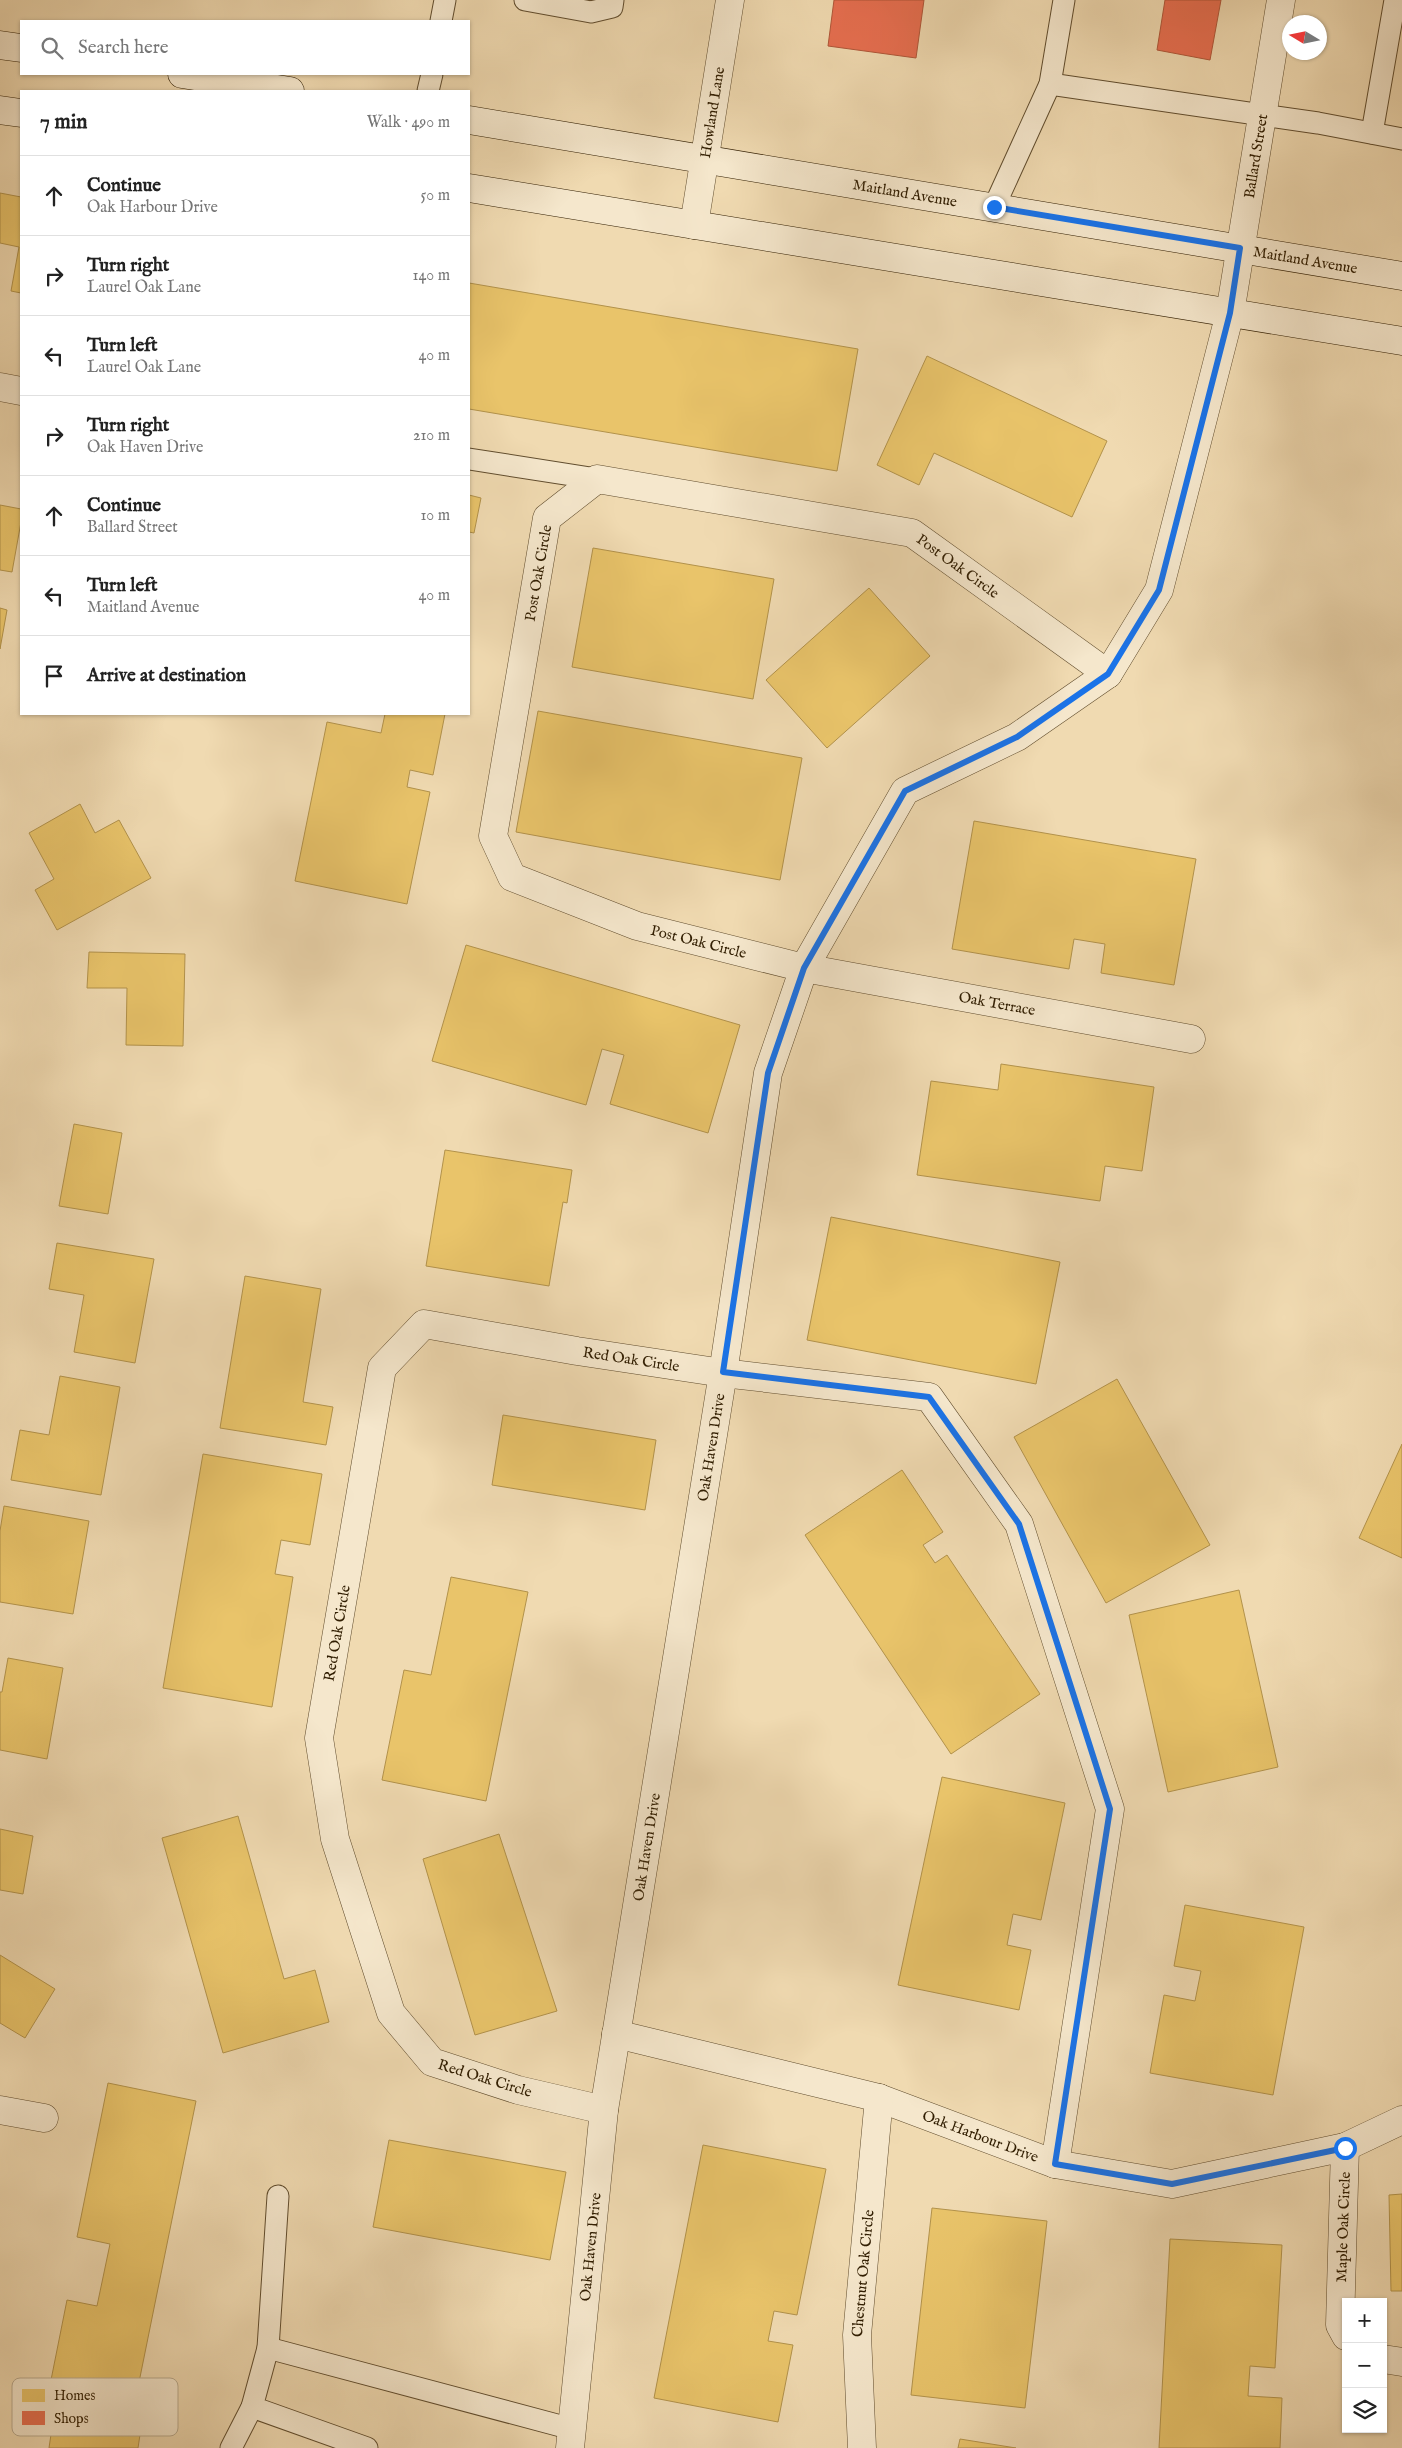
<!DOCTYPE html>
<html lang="en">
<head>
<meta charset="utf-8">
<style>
	body { margin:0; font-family:"IM FELL English",serif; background:#f6f6f6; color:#222 }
	.controls { position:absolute; right:15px; bottom:15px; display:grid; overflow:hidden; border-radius:0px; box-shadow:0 1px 4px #0004 }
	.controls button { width:45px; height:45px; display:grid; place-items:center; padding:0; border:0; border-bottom:1px solid #e0e0e0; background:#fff; color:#222; font:25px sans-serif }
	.compass { position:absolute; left:1282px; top:15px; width:45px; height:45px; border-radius:50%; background:#fff; box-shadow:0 1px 4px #0004; rotate:280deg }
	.stop { position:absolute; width:15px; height:15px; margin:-11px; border:4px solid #1a73e8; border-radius:50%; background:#fff }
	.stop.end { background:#1a73e8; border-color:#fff; box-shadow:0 1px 5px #0008 }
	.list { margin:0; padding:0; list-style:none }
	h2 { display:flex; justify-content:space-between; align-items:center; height:65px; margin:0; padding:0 20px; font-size:21px }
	h2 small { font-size:16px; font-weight:400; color:#767676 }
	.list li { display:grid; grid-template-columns:32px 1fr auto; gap:15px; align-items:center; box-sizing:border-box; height:80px; padding:0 20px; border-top:1px solid #e0e0e0 }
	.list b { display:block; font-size:19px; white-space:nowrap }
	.list p { margin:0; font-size:16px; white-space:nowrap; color:#767676 }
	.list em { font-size:16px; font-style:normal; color:#767676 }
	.icon { flex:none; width:28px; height:28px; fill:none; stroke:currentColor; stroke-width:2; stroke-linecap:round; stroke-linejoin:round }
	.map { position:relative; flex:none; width:1402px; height:2448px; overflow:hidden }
	.search { position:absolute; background:#fff; box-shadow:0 1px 4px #0004; left:20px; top:20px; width:450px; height:55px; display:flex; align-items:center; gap:12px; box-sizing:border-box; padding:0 18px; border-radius:0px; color:#767676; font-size:19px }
	.panel { position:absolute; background:#fff; box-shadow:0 1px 4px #0004; left:20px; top:90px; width:450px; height:625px; border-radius:0px }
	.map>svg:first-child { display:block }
	.homes { fill:#e9c46a; stroke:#b2924b }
	.shops { fill:#e76f51; stroke:#b05739 }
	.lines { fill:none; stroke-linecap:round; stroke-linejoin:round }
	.service-casing { stroke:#614d2e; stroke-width:23 }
	.minor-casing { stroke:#614d2e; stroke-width:29 }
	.tertiary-casing { stroke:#614d2e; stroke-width:29 }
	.secondary-casing { stroke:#311e02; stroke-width:29 }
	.service { stroke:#f5e7cc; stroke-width:21 }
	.minor { stroke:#f5e7cc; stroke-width:28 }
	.tertiary { stroke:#f5e7cc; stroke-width:28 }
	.secondary { stroke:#f5e7cc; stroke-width:28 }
	.route { stroke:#1a73e8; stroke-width:6 }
	.labels { text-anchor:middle; stroke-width:5; stroke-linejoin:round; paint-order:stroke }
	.street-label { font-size:15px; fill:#311e02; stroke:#f5e7cc }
	.key { fill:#f5e7cc; stroke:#baab8f; stroke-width:1 }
	.key-label { font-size:14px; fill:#311e02 }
</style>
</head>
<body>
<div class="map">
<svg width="1402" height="2448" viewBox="0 0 1402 2448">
	<rect width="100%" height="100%" fill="#f0dab1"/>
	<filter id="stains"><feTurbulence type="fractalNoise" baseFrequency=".004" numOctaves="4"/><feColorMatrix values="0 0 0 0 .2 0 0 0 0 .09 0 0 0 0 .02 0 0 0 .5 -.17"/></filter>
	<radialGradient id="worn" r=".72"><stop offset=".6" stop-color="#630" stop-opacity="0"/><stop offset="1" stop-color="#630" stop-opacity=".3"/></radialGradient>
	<!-- homes -->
	<g class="homes">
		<polygon points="0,193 21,197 21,293 11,291 19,247 0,243"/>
		<polygon points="469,283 858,349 837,471 469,409"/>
		<polygon points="927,356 1107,441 1072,517 934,453 919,485 877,465"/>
		<polygon points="469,495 481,498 474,533 469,532"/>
		<polygon points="0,505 21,509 21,522 12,572 0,570"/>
		<polygon points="593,548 774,579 753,699 572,667"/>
		<polygon points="869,588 930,656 827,748 766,680"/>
		<polygon points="0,608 7,610 0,649"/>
		<polygon points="538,711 802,758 780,880 516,832"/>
		<polygon points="385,714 445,714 433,775 410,770 407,787 430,792 407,904 295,881 327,722 381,733"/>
		<polygon points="80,804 95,833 119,820 151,878 57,930 35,890 54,879 29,833"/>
		<polygon points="974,821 1196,859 1174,985 1101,973 1105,944 1074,939 1069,969 952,949"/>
		<polygon points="466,945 740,1025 708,1133 610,1104 624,1055 602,1049 586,1105 432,1061"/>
		<polygon points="89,952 185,954 183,1046 126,1045 127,988 87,988"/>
		<polygon points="1001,1064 1154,1087 1142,1171 1105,1166 1100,1201 917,1175 931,1081 998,1090"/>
		<polygon points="74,1124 122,1133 108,1214 59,1206"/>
		<polygon points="445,1150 572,1170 567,1203 563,1202 549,1286 426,1266"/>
		<polygon points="831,1217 1060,1262 1036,1384 807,1340"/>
		<polygon points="57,1243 154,1259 135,1363 74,1352 84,1295 49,1289"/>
		<polygon points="245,1276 321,1289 303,1402 333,1407 326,1445 220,1428"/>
		<polygon points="60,1376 120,1387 101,1495 11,1480 20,1430 49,1435"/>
		<polygon points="1117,1379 1210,1545 1106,1603 1014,1437"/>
		<polygon points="503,1415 656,1440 645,1510 492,1485"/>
		<polygon points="1402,1444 1402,1558 1359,1538"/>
		<polygon points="203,1454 322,1474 310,1545 281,1540 275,1574 293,1577 272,1707 163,1688"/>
		<polygon points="902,1470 943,1532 923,1545 935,1563 947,1555 1040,1694 951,1754 805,1535"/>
		<polygon points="4,1506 89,1521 73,1614 0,1602 0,1531"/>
		<polygon points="451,1577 528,1592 486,1801 382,1780 404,1670 431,1675"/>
		<polygon points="1239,1590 1278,1767 1168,1792 1129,1615"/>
		<polygon points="8,1658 63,1668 47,1759 0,1750 0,1692 2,1692"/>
		<polygon points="942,1777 1065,1803 1041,1920 1013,1914 1007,1945 1031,1950 1019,2010 898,1985"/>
		<polygon points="238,1816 284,1979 315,1970 329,2022 223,2053 162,1838"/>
		<polygon points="0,1829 33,1836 23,1894 0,1890"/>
		<polygon points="499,1834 557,2011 475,2035 423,1859"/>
		<polygon points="1185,1905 1304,1927 1273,2095 1150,2073 1164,1995 1195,2001 1201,1971 1174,1966"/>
		<polygon points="0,1955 55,1989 25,2038 0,2023"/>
		<polygon points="108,2083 196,2101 136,2397 51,2380 67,2300 97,2306 110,2244 77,2237"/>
		<polygon points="389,2140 566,2172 550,2260 373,2227"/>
		<polygon points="703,2145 826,2169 797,2315 774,2311 768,2341 793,2345 778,2422 654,2398"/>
		<polygon points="1402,2194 1402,2291 1391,2291 1389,2195"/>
		<polygon points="932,2208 1047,2221 1025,2408 911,2395"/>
		<polygon points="1170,2239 1282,2245 1275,2368 1250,2366 1248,2396 1282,2398 1280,2448 1159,2448"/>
		<polygon points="54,2414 141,2428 138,2448 49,2448"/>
		<polygon points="960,2439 1016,2448 958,2448"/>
	</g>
	<!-- shops -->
	<g class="shops">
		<polygon points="834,0 924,0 916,58 828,46"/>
		<polygon points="1165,0 1221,0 1210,60 1157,50"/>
	</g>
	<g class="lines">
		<defs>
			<g id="service">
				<polyline points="525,0 591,12 612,7 613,0"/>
				<polyline points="441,21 445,0"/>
				<polyline points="1050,84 1318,123 1402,139"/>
				<polyline points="428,91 432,74"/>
				<polyline points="1372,133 1395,0"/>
				<polyline points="994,207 1050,84 1064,0"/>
				<polyline points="469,459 597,479"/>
				<polyline points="268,2348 278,2196"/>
				<polyline points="231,2448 252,2407"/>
				<polyline points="367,2448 252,2407 268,2348 572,2429"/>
			</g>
			<g id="minor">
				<path id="s1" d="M694,225L730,0"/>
				<polyline points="0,387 21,391"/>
				<path id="s2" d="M1108,674L912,533L597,479L547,518L493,836L512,877L637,926L804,968L1191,1039"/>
				<path id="s3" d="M616,2034L879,2098L1055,2164L1172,2184L1345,2147L1402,2120"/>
				<polyline points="0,2110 44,2118"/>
				<path id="s4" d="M604,2110L518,2090L432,2062L391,2013L335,1839L319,1738L382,1368L424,1324L577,1351L723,1373L929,1397L1019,1524L1110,1809L1055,2164"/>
				<polyline points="1345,2147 1340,2325 1346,2336"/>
				<polyline points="1383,2359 1402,2362"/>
				<path id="s5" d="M570,2448L604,2110L723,1373L768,1073L804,968L905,791L1017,737L1108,674L1159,590L1230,313"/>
				<path id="s6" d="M862,2448L857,2335L879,2098"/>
			</g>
			<g id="tertiary">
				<path id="s7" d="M1230,313L1281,0"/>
			</g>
			<g id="secondary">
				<polyline points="0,45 21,48"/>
				<polyline points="182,74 290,91"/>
				<polyline points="0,110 21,113"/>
				<path id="s8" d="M469,120L1402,276"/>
				<polyline points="469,188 1402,341"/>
			</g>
		</defs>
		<!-- service casing -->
		<use href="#service" class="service-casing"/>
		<!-- minor casing -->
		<use href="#minor" class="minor-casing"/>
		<!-- tertiary casing -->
		<use href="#tertiary" class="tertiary-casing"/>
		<!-- secondary casing -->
		<use href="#secondary" class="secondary-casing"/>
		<!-- service -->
		<use href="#service" class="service"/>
		<!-- minor -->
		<use href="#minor" class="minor"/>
		<!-- tertiary -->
		<use href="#tertiary" class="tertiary"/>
		<!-- secondary -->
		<use href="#secondary" class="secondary"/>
	</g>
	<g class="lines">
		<!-- route -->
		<polyline class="route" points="994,207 1240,248 1230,313 1159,590 1108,674 1017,737 905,791 804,968 768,1073 723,1372 929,1397 1019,1524 1110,1809 1055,2164 1172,2184 1345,2148"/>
	</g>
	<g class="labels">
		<!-- street labels -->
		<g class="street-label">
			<text dy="5" stroke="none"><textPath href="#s1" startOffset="114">Howland Lane</textPath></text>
			<text dy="5" stroke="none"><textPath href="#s7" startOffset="159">Ballard Street</textPath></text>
			<text dy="5" stroke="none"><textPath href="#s8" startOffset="442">Maitland Avenue</textPath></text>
			<text dy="5" stroke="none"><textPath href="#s8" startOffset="848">Maitland Avenue</textPath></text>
			<text transform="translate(958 566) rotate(36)" y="5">Post Oak Circle</text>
			<text transform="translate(538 573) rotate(-80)" y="5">Post Oak Circle</text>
			<text dy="5" stroke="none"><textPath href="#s2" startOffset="1190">Post Oak Circle</textPath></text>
			<text dy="5" stroke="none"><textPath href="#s2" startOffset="1495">Oak Terrace</textPath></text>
			<text dy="5" stroke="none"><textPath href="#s4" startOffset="1174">Red Oak Circle</textPath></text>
			<text dy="5" stroke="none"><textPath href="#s5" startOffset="1011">Oak Haven Drive</textPath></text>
			<text dy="5" stroke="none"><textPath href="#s4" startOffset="634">Red Oak Circle</textPath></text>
			<text dy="5" stroke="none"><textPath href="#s5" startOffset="606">Oak Haven Drive</textPath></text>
			<text transform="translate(485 2078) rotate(17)" y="5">Red Oak Circle</text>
			<text dy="5" stroke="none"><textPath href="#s3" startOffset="379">Oak Harbour Drive</textPath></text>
			<text transform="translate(1343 2227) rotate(-88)" y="5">Maple Oak Circle</text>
			<text dy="5" stroke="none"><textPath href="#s5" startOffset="202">Oak Haven Drive</textPath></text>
			<text dy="5" stroke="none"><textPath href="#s6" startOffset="175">Chestnut Oak Circle</textPath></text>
		</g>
	</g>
	<!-- legend -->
	<rect x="12" y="2378" width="166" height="58" rx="8" class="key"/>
	<rect x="22" y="2389" width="23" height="13" fill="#e9c46a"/>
	<rect x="22" y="2411" width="23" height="14" fill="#e76f51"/>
	<g class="key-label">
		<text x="54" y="2400">Homes</text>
		<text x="54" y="2423">Shops</text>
	</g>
	<rect width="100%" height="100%" filter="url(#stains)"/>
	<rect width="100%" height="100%" fill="url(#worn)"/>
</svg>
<div class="controls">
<button>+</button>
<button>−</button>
<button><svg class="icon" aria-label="layers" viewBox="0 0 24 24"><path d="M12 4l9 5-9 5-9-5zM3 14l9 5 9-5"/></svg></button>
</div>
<svg class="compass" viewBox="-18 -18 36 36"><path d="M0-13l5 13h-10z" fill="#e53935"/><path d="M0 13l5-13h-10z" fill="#767676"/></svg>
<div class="stop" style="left:1345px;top:2148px"></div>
<div class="stop end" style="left:994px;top:207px"></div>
<div class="search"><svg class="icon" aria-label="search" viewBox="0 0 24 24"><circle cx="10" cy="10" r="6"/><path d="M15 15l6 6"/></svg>Search here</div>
<section class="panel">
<h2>7 min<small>Walk · 490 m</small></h2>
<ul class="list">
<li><svg class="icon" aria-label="ahead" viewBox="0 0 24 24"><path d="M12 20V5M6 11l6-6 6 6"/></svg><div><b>Continue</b><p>Oak Harbour Drive</p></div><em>50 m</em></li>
<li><svg class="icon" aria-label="right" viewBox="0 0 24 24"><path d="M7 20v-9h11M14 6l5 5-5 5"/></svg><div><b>Turn right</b><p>Laurel Oak Lane</p></div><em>140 m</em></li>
<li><svg class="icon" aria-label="left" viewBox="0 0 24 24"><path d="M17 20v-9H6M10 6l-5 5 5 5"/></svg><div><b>Turn left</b><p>Laurel Oak Lane</p></div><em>40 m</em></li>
<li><svg class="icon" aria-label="right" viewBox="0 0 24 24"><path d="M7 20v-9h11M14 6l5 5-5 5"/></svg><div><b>Turn right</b><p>Oak Haven Drive</p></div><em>210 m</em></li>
<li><svg class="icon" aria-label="ahead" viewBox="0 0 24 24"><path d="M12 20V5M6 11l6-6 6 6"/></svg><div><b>Continue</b><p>Ballard Street</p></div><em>10 m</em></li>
<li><svg class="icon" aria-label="left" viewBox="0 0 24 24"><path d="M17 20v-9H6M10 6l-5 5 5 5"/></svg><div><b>Turn left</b><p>Maitland Avenue</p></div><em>40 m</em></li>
<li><svg class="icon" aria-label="arrive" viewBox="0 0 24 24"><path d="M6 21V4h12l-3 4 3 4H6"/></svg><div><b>Arrive at destination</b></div></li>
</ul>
</section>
</div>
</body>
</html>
